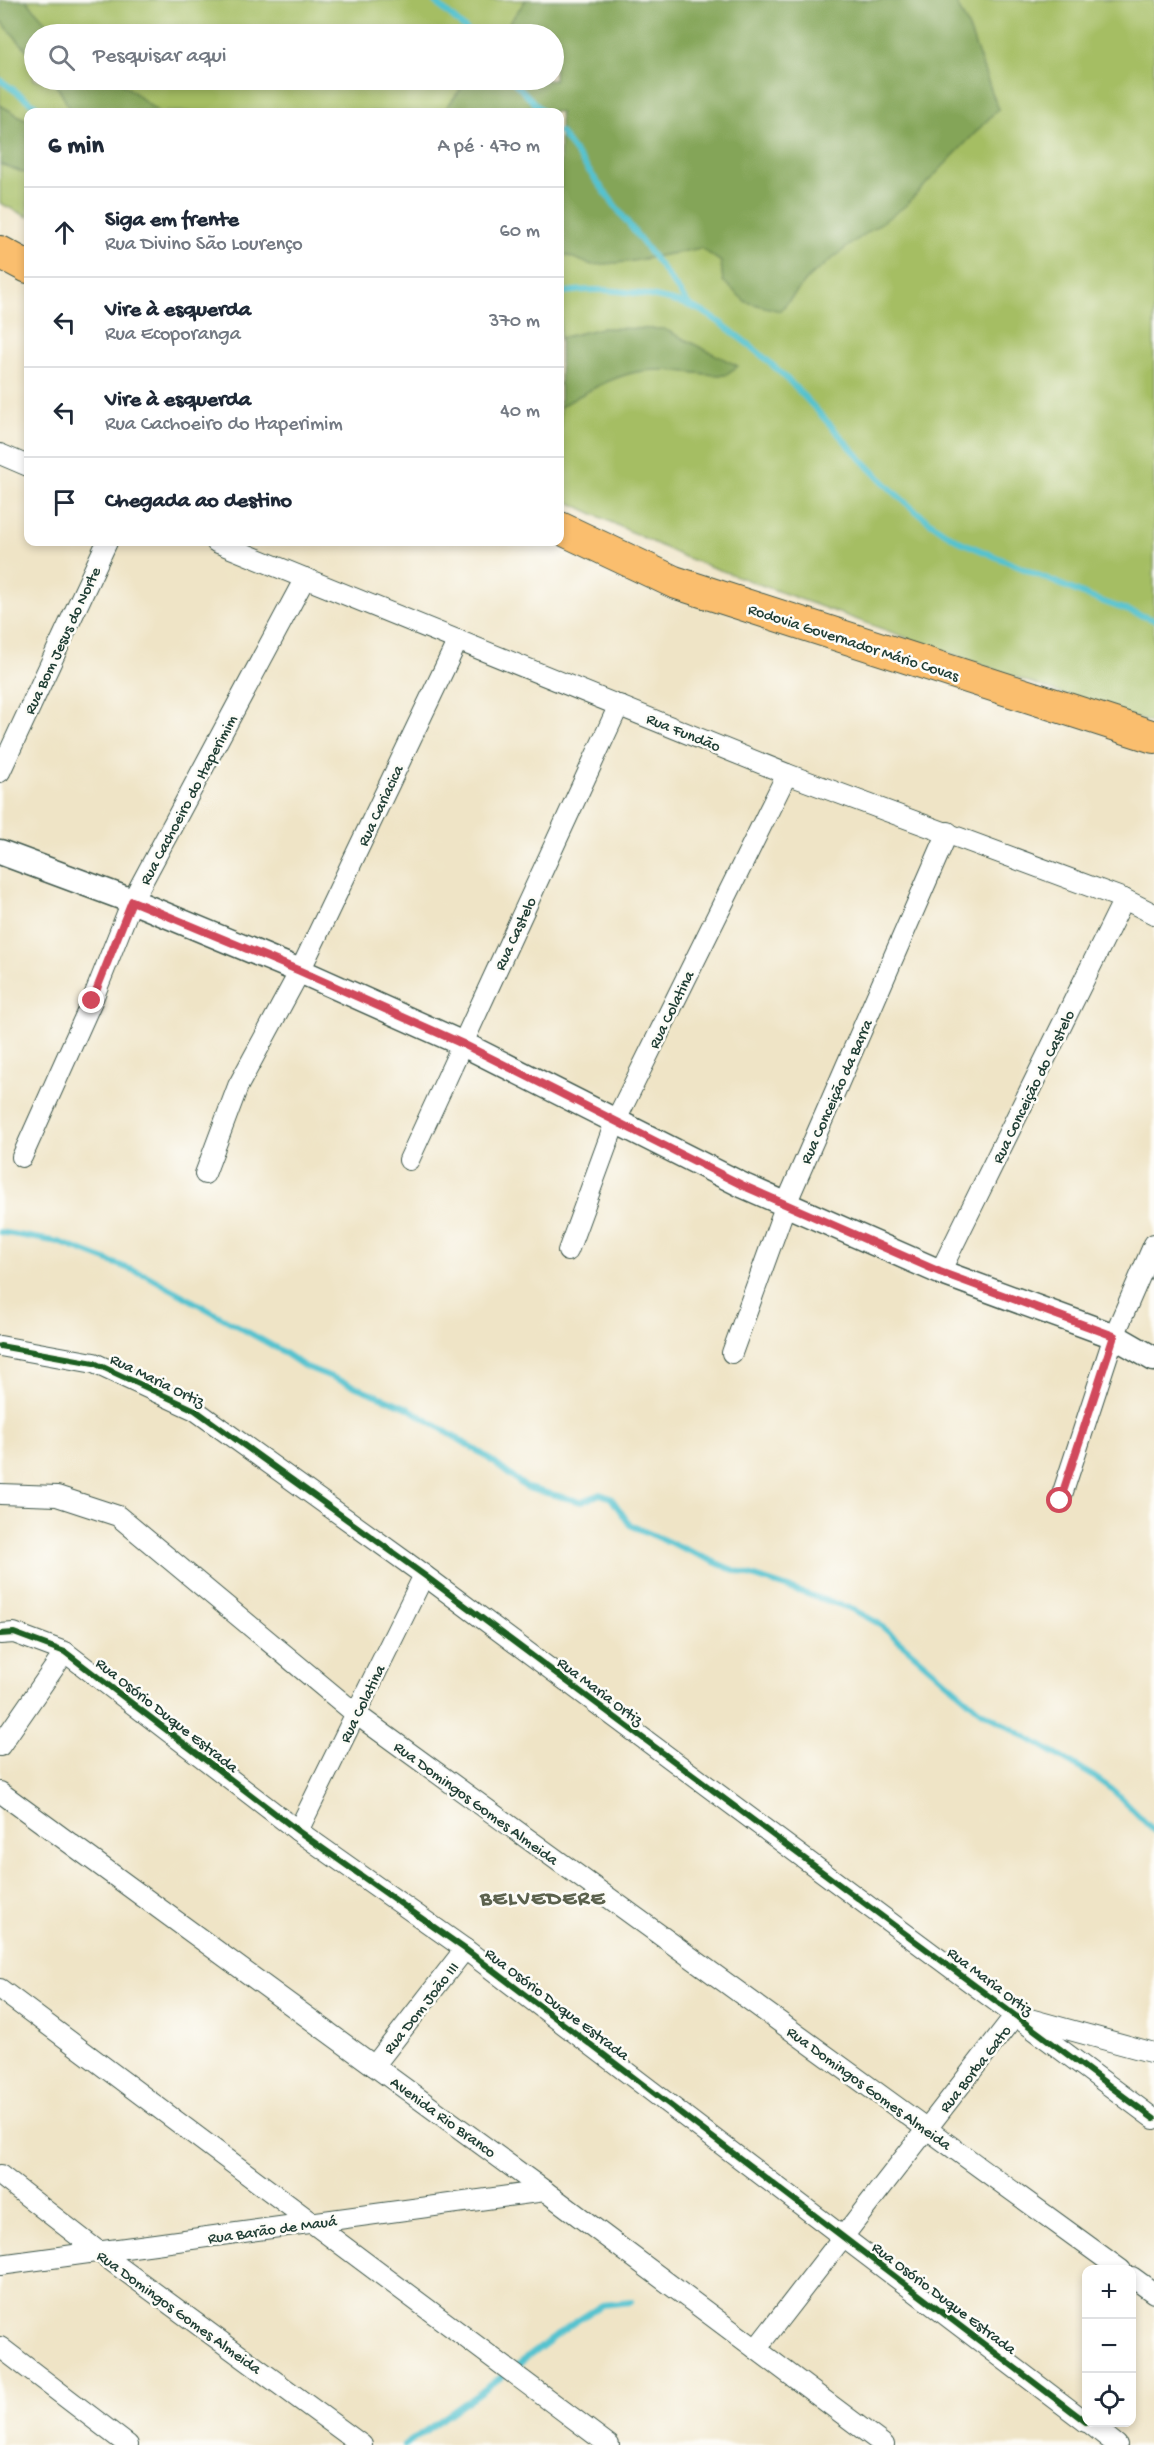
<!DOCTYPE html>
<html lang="pt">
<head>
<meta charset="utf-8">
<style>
	body { margin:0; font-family:"Gochi Hand",sans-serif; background:#f6f6f7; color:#1f2937 }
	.controls { position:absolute; right:18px; bottom:18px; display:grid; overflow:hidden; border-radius:12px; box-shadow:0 3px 9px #0003 }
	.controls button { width:54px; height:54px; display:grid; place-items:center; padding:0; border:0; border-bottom:2px solid #e0e1e3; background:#fff; color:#1f2937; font:30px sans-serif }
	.stop { position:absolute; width:18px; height:18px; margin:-14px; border:4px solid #d1495b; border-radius:50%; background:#fff }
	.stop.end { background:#d1495b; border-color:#fff; box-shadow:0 2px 6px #0008 }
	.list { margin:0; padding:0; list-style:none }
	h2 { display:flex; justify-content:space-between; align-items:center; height:78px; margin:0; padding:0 24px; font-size:26px }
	h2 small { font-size:20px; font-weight:400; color:#747a83 }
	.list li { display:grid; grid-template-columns:39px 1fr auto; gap:18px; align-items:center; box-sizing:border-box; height:90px; padding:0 24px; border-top:2px solid #e0e1e3 }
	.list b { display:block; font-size:22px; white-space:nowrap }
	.list p { margin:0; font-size:20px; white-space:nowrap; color:#747a83 }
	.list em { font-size:20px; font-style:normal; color:#747a83 }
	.icon { flex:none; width:33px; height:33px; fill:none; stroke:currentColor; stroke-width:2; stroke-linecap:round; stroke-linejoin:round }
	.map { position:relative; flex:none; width:1154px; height:2445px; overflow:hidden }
	.search { position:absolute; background:#fff; box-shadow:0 3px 9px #0003; left:24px; top:24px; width:540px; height:66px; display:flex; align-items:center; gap:15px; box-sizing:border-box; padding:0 21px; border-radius:33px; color:#747a83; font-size:22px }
	.panel { position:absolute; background:#fff; box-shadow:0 3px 9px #0003; left:24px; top:108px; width:540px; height:438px; border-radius:12px }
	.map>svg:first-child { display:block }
	.green { fill:#a5be63; stroke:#627e4c; stroke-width:1.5 }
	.forest { fill:#84a559; stroke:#527146; stroke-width:1.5 }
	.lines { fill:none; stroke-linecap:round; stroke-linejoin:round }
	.stream { stroke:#55c2cf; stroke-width:6 }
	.minor-casing { stroke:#3e564a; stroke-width:22 }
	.tertiary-casing { stroke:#3e564a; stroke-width:27 }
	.primary-casing { stroke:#3e564a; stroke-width:34 }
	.minor { stroke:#fff; stroke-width:20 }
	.tertiary { stroke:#fff; stroke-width:24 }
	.primary { stroke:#fabe6e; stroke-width:32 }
	.cycleway-casing { stroke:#fdfcf7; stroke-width:10 }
	.cycleway { stroke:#1b5e20; stroke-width:6 }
	.route { stroke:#d1495b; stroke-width:8 }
	.labels { text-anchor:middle; stroke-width:5; stroke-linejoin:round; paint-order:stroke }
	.street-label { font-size:16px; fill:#1f3d34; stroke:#fdfcf7 }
	.district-label { font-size:22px; font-weight:bold; letter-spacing:1.5px; fill:#5c624e; stroke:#fdfcf7 }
</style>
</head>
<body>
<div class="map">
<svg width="1154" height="2445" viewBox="0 0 1154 2445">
	<rect width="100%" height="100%" fill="#fdfcf7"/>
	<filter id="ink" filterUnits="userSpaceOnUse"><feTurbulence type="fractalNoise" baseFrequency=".0167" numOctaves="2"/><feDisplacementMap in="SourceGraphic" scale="12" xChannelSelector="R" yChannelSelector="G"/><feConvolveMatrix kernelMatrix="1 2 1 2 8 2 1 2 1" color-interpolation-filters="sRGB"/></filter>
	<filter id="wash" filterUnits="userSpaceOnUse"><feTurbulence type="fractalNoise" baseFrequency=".008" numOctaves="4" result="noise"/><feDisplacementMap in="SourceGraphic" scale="24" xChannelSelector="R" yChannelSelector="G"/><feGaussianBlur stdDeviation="1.35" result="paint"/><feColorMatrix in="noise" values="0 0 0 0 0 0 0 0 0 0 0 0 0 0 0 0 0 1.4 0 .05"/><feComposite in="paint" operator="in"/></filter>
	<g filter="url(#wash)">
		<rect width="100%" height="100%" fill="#efe4c6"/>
		<!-- green -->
		<g class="green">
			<polygon points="26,0 526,0 501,34 62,34 44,20"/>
			<path d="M955,0H1154V724L1059,693L684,557L560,498V407C584,393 609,378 636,372C665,366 696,375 725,375L602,328L560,338V253L627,262L701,248L721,262L723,281L780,311L809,277L953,154L998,109L969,29Z"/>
			<polygon points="0,20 34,58 34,80 51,80 61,92 71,112 28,112 28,121 0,105"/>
			<polygon points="118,80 468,80 443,112 158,112"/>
			<polygon points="0,164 28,174 28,217 0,203"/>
		</g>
		<!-- forest -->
		<g class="forest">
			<polygon points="0,0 26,0 44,20 62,34 34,34 34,58 0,20"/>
			<polygon points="526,0 955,0 969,29 998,109 904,207 851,244 809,277 780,311 746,302 723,281 721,262 701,248 627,262 592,265 560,253 560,112 443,112 468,80 554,80 554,34 501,34"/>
			<polygon points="51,80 118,80 158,112 71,112 61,92"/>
			<polygon points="0,105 28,121 28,174 0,164"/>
			<path d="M602,328L664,329L738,366L725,375C696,375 665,366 636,372C609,378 584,393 560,407V338Z"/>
		</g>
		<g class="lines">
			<!-- stream -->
			<g class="stream">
				<polyline points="433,0 471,34"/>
				<polyline points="0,80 44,112"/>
				<polyline points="512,80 543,112"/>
				<polyline points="560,132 690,306"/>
				<path d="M560,293C588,288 618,290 646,295C661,298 676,301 690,306C709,313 725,326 740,338C821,398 872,493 961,542L1090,597L1154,620"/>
				<polyline points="0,1232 59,1242 148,1276 280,1350 304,1366 406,1407 484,1455 527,1488 582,1502 600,1494 611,1498 630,1525 728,1568 852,1609 878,1623 978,1709 1093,1776 1114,1791 1154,1831"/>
				<polyline points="405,2445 488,2387 572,2324 602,2305 631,2302"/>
			</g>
		</g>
	</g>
	<g filter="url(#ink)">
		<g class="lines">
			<defs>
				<g id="minor">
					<polyline points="0,454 28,466"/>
					<polyline points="216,542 787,774 1124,899 1154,914"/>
					<polyline points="0,772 107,542"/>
					<polyline points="22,1157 92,1001 132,901 305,578"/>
					<polyline points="409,1160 619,705"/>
					<polyline points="205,1174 238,1086 300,971 458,640"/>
					<polyline points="568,1251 616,1120 787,774"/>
					<polyline points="940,1272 1124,899"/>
					<polyline points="0,1346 94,1363 195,1410 424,1575 1154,2119"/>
					<polyline points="732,1353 786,1204 948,832"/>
					<polyline points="0,1494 57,1496 118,1516 356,1714 1121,2270"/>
					<polyline points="1060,1501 1114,1336 1154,1244"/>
					<polyline points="0,1634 14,1633 65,1652 298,1831 465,1949 1086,2422"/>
					<polyline points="0,1746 65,1652"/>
					<polyline points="0,1792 545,2191 884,2445"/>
					<polyline points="298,1831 424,1575"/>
					<polyline points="0,1989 609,2445"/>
					<polyline points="374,2066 465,1949"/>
					<polyline points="0,2175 99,2252 362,2445"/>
					<polyline points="0,2265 545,2191"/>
					<polyline points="1132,2277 1154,2293"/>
					<polyline points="0,2347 128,2445"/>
					<polyline points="756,2349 1015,2015 1154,2053"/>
					<polyline points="1088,2422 1117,2445"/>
				</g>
				<polyline id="tertiary" points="0,852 132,901 300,971 463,1044 744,1186 940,1272 1114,1336 1154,1359"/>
				<g id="primary">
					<polyline points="0,252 28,267"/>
					<polyline points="560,528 674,582 1154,737"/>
				</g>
			</defs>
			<!-- minor casing -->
			<use href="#minor" class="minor-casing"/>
			<!-- tertiary casing -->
			<use href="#tertiary" class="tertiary-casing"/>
			<!-- primary casing -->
			<use href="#primary" class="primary-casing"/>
			<!-- minor -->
			<use href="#minor" class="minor"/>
			<!-- tertiary -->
			<use href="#tertiary" class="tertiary"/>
			<!-- primary -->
			<use href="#primary" class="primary"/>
			<defs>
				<g id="cycleway">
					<polyline points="0,1346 94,1363 195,1410 424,1575 1154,2119"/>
					<polyline points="0,1634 14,1633 65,1652 298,1831 465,1949 1086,2422"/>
				</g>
			</defs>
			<!-- cycleway casing -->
			<use href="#cycleway" class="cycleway-casing"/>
			<!-- cycleway -->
			<use href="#cycleway" class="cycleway"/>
		</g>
	</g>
	<g class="lines" filter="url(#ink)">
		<!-- route -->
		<polyline class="route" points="92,1001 132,901 300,971 463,1044 744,1186 940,1272 1114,1336 1060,1501"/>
	</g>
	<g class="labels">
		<!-- street labels -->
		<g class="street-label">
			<text transform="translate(61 640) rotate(-65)" y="6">Rua Bom Jesus do Norte</text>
			<text transform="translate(854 641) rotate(18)" y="6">Rodovia Governador Mário Covas</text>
			<text transform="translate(684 731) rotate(22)" y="6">Rua Fundão</text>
			<text transform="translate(187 799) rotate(-62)" y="6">Rua Cachoeiro do Itaperimim</text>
			<text transform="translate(379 805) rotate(-65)" y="6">Rua Cariacica</text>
			<text transform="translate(514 933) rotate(-65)" y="6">Rua Castelo</text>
			<text transform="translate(670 1009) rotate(-64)" y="6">Rua Colatina</text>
			<text transform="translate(1032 1086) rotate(-64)" y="6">Rua Conceição do Castelo</text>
			<text transform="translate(835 1091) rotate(-66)" y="6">Rua Conceição da Barra</text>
			<text transform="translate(158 1379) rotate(26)" y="6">Rua Maria Ortiz</text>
			<text transform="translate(601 1690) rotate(37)" y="6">Rua Maria Ortiz</text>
			<text transform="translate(361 1703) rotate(-64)" y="6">Rua Colatina</text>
			<text transform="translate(168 1714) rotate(38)" y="6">Rua Osório Duque Estrada</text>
			<text transform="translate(477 1802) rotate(36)" y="6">Rua Domingos Gomes Almeida</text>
			<text transform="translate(991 1980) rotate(37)" y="6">Rua Maria Ortiz</text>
			<text transform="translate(558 2003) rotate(37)" y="6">Rua Osório Duque Estrada</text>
			<text transform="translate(420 2007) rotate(-52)" y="6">Rua Dom João III</text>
			<text transform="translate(974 2068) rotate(-52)" y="6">Rua Borba Gato</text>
			<text transform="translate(870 2087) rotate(36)" y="6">Rua Domingos Gomes Almeida</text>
			<text transform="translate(444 2116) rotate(36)" y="6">Avenida Rio Branco</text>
			<text transform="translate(272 2228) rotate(-8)" y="6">Rua Barão de Mauá</text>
			<text transform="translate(945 2297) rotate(37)" y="6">Rua Osório Duque Estrada</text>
			<text transform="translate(180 2311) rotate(36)" y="6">Rua Domingos Gomes Almeida</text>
		</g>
		<!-- district labels -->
		<g class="district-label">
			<text x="543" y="1904">BELVEDERE</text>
		</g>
	</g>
</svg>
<div class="controls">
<button>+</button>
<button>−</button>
<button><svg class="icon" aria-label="locate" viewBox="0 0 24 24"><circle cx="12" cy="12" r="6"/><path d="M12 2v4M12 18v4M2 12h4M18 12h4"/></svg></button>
</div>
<div class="stop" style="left:1060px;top:1501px"></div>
<div class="stop end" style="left:92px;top:1001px"></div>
<div class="search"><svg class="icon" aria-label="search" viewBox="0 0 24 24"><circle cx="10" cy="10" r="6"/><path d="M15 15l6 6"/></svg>Pesquisar aqui</div>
<section class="panel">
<h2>6 min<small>A pé · 470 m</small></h2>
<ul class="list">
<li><svg class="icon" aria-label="ahead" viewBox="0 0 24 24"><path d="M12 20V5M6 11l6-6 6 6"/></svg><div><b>Siga em frente</b><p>Rua Divino São Lourenço</p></div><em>60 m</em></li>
<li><svg class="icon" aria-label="left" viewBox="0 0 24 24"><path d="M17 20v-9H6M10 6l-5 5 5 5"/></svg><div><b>Vire à esquerda</b><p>Rua Ecoporanga</p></div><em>370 m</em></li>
<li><svg class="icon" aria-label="left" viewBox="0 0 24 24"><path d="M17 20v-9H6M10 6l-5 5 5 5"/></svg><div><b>Vire à esquerda</b><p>Rua Cachoeiro do Itaperimim</p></div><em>40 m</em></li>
<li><svg class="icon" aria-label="arrive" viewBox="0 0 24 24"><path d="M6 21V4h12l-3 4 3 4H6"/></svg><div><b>Chegada ao destino</b></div></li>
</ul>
</section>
</div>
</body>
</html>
